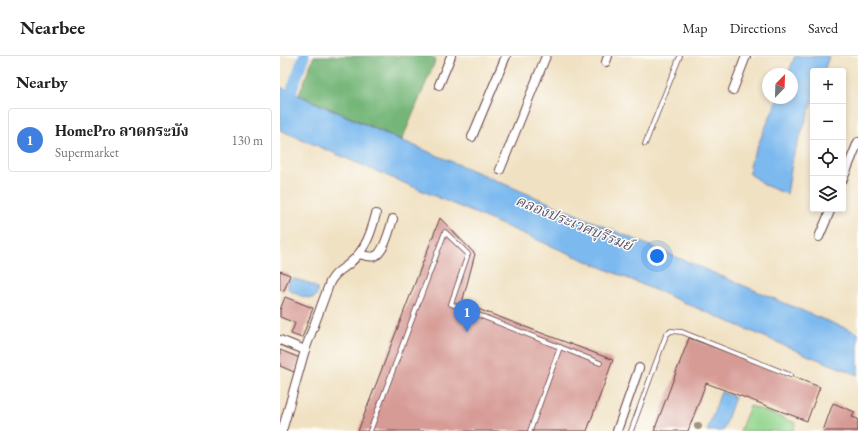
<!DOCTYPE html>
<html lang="en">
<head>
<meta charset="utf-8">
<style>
	body { margin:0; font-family:"EB Garamond","Noto Serif Thai",serif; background:#f2f2f2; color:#202124 }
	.controls { position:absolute; right:12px; top:12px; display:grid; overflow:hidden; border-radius:4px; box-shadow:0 2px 6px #0003 }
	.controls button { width:36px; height:36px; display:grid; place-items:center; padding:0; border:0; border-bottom:1px solid #e0e0e0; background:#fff; color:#202124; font:20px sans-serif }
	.compass { position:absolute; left:482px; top:12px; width:36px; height:36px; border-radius:50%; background:#fff; box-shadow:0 2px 6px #0003; rotate:23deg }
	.you { position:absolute; left:377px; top:200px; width:14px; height:14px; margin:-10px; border:3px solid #fff; border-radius:50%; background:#1a73e8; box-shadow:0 0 0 6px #1a73e833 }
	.badge { display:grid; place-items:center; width:26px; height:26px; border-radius:50%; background:#d93025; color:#fff; font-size:13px; font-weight:700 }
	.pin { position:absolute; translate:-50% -33px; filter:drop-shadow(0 1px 2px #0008) }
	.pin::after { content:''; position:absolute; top:21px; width:14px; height:12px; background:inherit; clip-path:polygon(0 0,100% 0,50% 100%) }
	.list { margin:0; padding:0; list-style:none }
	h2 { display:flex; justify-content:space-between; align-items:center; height:52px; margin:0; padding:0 16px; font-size:17px }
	h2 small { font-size:13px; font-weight:400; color:#757577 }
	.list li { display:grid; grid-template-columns:26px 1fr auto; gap:12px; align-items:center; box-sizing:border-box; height:64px; margin:0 8px 8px; padding:0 8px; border:1px solid #e0e0e0; border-radius:4px }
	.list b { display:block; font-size:15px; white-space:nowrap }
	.list p { margin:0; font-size:13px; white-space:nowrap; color:#757577 }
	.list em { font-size:13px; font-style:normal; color:#757577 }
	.icon { flex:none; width:22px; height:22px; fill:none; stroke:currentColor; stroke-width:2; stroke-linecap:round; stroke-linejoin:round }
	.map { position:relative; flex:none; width:578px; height:375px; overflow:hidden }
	header { display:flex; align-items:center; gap:24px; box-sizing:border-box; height:56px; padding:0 20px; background:#fff; border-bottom:1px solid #e0e0e0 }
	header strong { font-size:19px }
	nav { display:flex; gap:22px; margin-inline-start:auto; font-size:14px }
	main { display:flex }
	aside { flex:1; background:#fff }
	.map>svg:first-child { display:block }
	.green { fill:#92d58d; stroke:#6e7a5c }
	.forest { fill:#75b678; stroke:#606a52 }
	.water { fill:#7cb9ef; stroke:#636c8d }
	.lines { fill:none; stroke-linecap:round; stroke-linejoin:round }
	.canal { stroke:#7cb9ef; stroke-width:11 }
	.building { fill:#d79b96 }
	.lane-casing { stroke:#633c42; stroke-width:5.5 }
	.street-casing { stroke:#633c42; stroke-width:10 }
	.lane { stroke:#fff; stroke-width:4 }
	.street { stroke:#fff; stroke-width:8 }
	.tree { fill:#a1957f }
	.labels { text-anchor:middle; stroke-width:3; stroke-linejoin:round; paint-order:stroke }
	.water-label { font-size:15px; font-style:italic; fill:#5c5570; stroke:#fdfcf7 }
</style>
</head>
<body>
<header>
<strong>Nearbee</strong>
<nav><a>Map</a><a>Directions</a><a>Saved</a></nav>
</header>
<main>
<aside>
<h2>Nearby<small></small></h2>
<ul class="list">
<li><span class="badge" style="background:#3f7fe0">1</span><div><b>HomePro ลาดกระบัง</b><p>Supermarket</p></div><em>130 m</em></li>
</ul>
</aside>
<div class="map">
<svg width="578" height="375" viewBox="0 0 578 375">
	<rect width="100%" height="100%" fill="#fdfcf7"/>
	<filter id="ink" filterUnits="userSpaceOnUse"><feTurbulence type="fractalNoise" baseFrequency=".025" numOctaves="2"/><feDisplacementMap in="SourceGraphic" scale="8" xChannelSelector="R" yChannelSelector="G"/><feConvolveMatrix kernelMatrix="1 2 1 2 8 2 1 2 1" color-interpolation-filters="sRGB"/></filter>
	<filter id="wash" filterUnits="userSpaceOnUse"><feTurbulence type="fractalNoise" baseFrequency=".012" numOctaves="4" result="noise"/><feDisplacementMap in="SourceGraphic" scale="16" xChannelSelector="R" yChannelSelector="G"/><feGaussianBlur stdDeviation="0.9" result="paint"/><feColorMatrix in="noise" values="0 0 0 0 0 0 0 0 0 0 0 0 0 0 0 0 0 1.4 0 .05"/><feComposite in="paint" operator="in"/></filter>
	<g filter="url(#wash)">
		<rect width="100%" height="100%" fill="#f0e1c2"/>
		<!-- green -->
		<polygon class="green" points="470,350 516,367 513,375 460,375"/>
		<!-- forest -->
		<polygon class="forest" points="34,0 150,0 156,3 122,84 19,39"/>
		<!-- water -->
		<g class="water">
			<polygon points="515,0 549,0 544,15 533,15 533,44 513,101 507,138 484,129 469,117 471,105 498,42 512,42 512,18 508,18"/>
			<polygon points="0,31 102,76 542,263 578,277 578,319 527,299 0,74"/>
			<path d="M14,223L26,226L37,232C40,251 16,238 9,234L8,230L9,225Z"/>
			<polygon points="441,336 455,341 443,375 427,375"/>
		</g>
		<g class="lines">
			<!-- canal -->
			<polyline class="canal" points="6,50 24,0"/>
		</g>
		<g id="blocks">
			<!-- building -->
			<g class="building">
				<polygon points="160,162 195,198 182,247 333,304 307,375 78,375"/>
				<polygon points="0,215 10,219 4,235 0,234"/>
				<polygon points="5,241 33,252 22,282 11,278 15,267 0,261 0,254"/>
				<polygon points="409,282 540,331 527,365 426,327 408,375 374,375"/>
				<polygon points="0,294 20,302 14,316 0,310"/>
				<polygon points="553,347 575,356 572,361 578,363 578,375 543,375"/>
			</g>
		</g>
	</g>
	<g filter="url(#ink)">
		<use href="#blocks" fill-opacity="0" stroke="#633c42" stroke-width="1"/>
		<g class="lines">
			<defs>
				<g id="lane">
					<polyline points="365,88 400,0"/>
					<polyline points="90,375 165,176 188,198 171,248 320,307"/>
					<polyline points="250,375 280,291"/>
					<polyline points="351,375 386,279 391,275 402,276 510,319"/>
				</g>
				<g id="street">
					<polyline points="326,6 328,0"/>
					<polyline points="159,29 171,0"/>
					<polyline points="453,34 466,0"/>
					<polyline points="192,81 226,0"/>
					<polyline points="220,114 266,0"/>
					<polyline points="563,123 578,86"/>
					<polyline points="539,181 551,153"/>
					<path d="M79,198C83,199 90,202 95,200C104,197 110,172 113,163"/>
					<polyline points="0,284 25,294"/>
					<path d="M2,375L25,294L50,226C57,214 61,215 70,207C86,193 91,177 96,158"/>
					<polyline points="337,375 359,312"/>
				</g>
			</defs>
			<!-- lane casing -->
			<use href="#lane" class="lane-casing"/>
			<!-- street casing -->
			<use href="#street" class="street-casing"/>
			<!-- lane -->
			<use href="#lane" class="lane"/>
			<!-- street -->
			<use href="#street" class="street"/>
		</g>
		<!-- trees -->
		<circle class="tree" cx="418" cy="370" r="4"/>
	</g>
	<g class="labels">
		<!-- water labels -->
		<g class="water-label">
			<text transform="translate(294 167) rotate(22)" y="5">คลองประเวศบุรีรมย์</text>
		</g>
	</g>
</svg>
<div class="controls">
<button>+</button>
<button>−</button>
<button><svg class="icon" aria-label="locate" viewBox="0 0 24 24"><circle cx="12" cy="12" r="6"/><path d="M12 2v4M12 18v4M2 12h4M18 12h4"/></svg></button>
<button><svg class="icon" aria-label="layers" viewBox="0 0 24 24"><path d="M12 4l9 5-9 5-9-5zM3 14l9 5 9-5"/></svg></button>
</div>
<svg class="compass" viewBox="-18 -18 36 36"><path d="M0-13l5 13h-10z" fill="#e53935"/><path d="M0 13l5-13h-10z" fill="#757577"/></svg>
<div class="you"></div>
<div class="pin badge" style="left:187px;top:276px;background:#3f7fe0">1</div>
</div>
</main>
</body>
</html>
